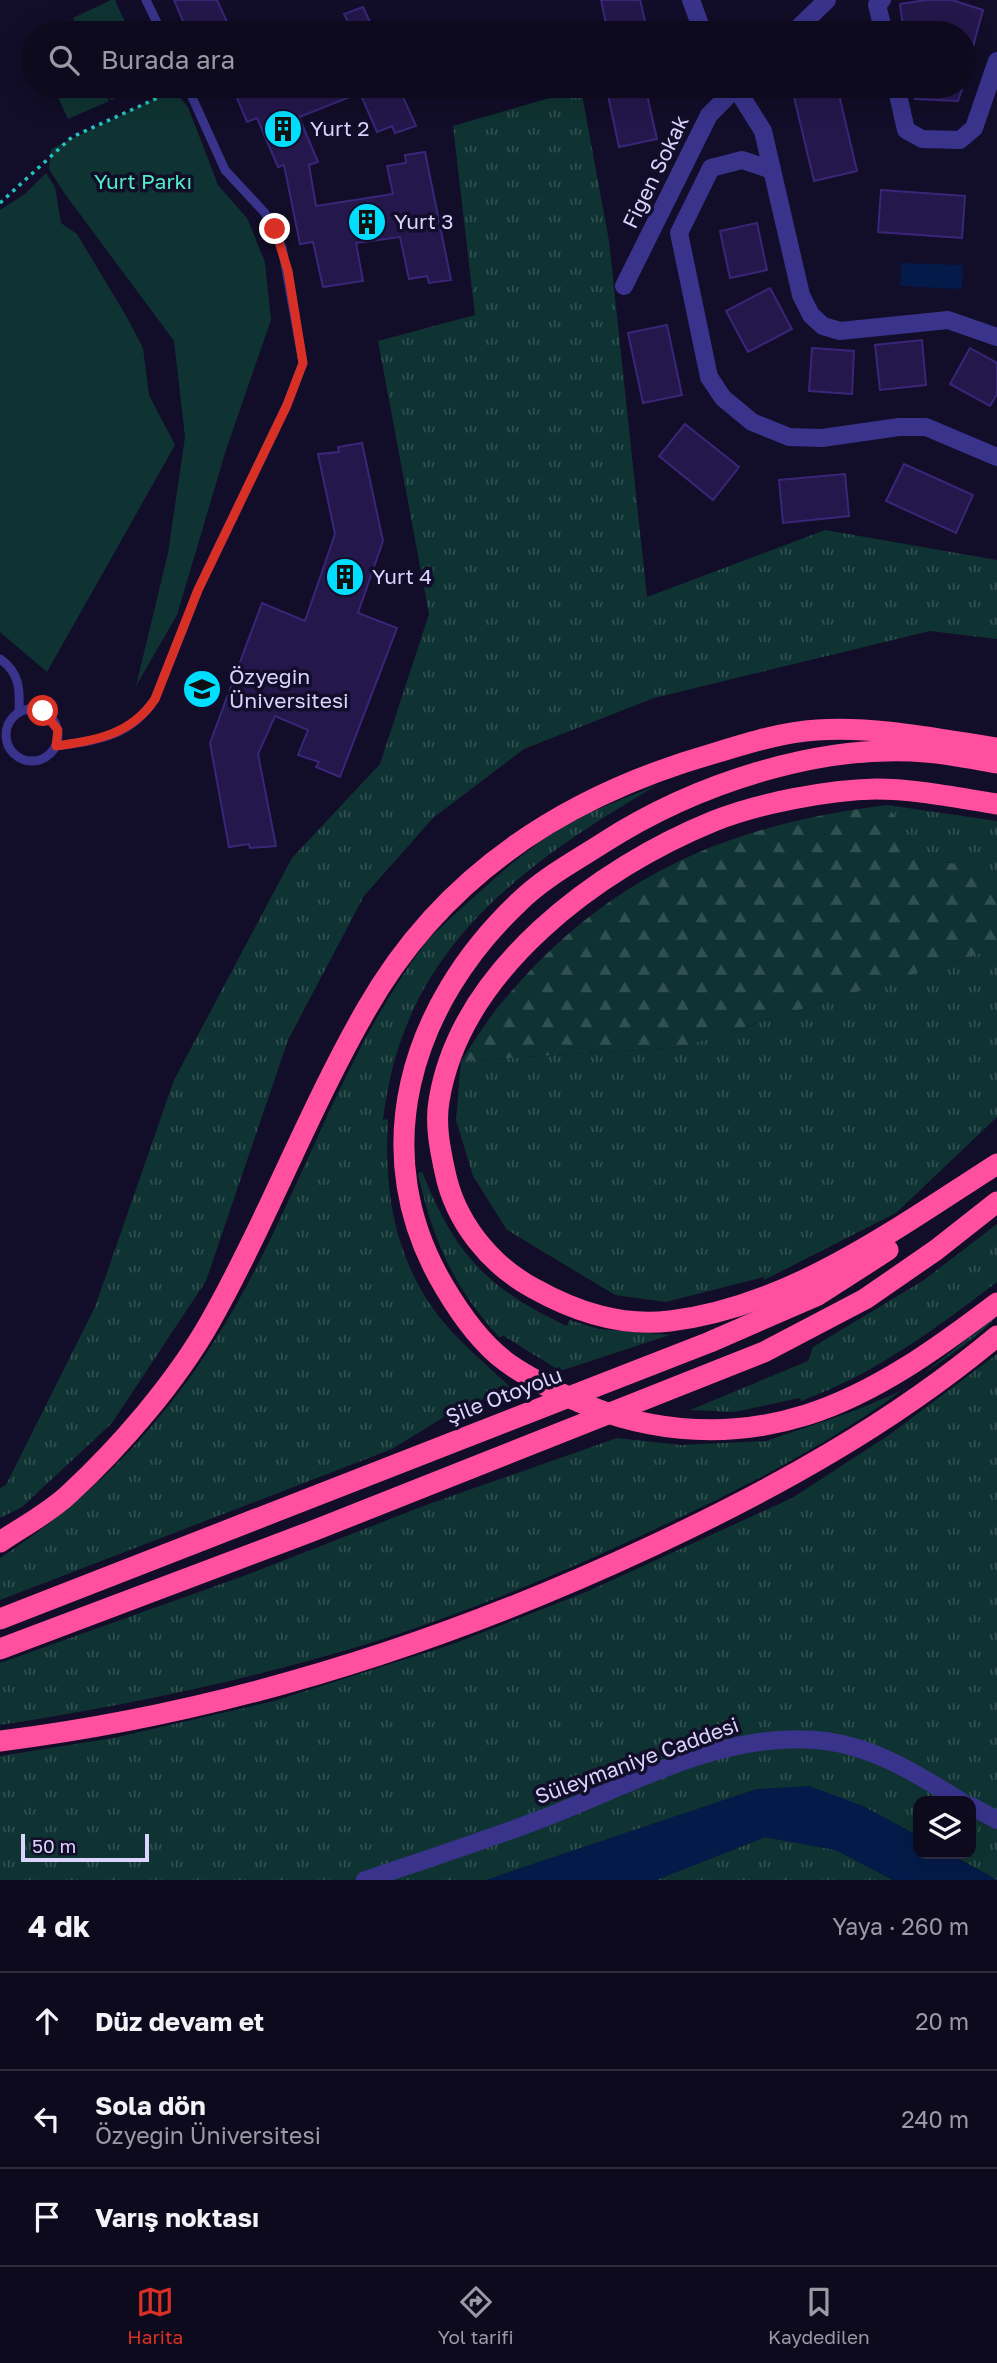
<!DOCTYPE html>
<html lang="tr">
<head>
<meta charset="utf-8">
<style>
	body { margin:0; font-family:"Golos Text",sans-serif; background:#1c182b; color:#f1f3f6 }
	.controls { position:absolute; right:21px; bottom:21px; display:grid; overflow:hidden; border-radius:14px; box-shadow:0 7px 28px #0002 }
	.controls button { width:63px; height:63px; display:grid; place-items:center; padding:0; border:0; border-bottom:2px solid #2e2b3c; background:#0e0a1e; color:#f1f3f6; font:35px sans-serif }
	.scale { position:absolute; left:21px; bottom:18px; width:128px; box-sizing:border-box; padding-left:7px; border:4px solid #dad4ff; border-top:0; font-size:19px; line-height:24px; white-space:nowrap; color:#dad4ff; -webkit-text-stroke:5px #120d28; paint-order:stroke }
	.stop { position:absolute; width:21px; height:21px; margin:-16px; border:5px solid #d93025; border-radius:50%; background:#fff }
	.stop.end { background:#d93025; border-color:#fff; box-shadow:0 2px 7px #0008 }
	.list { margin:0; padding:0; list-style:none }
	h2 { display:flex; justify-content:space-between; align-items:center; height:91px; margin:0; padding:0 28px; font-size:30px }
	h2 small { font-size:23px; font-weight:400; color:#9b9aa4 }
	.list li { display:grid; grid-template-columns:46px 1fr auto; gap:21px; align-items:center; box-sizing:border-box; height:98px; padding:0 28px; border-top:2px solid #2e2b3c }
	.list b { display:block; font-size:26px; white-space:nowrap }
	.list p { margin:0; font-size:23px; white-space:nowrap; color:#9b9aa4 }
	.list em { font-size:23px; font-style:normal; color:#9b9aa4 }
	.icon { flex:none; width:38px; height:38px; fill:none; stroke:currentColor; stroke-width:2; stroke-linecap:round; stroke-linejoin:round }
	.map { position:relative; flex:none; width:997px; height:1880px; overflow:hidden }
	.search { position:absolute; background:#0e0a1e; box-shadow:0 7px 28px #0002; left:21px; right:21px; top:21px; height:77px; display:flex; align-items:center; gap:18px; box-sizing:border-box; padding:0 24px; border-radius:38px; color:#9b9aa4; font-size:26px }
	.sheet { height:385px; background:#0e0a1e }
	nav { display:flex; justify-content:space-around; align-items:center; box-sizing:border-box; height:98px; border-top:2px solid #2e2b3c; background:#0e0a1e; font-size:19px; color:#9b9aa4 }
	nav a { display:grid; justify-items:center; gap:4px }
	nav .on { color:#d93025 }
	.map>svg:first-child { display:block }
	.grass { fill:url(#grass-tufts) }
	.forest { fill:url(#forest-firs) }
	.green { fill:#0f3332 }
	.water { fill:#041b49 }
	.building { fill:#23174b; stroke:#392679; stroke-width:2 }
	.lines { fill:none; stroke-linecap:round; stroke-linejoin:round }
	.path { stroke:#22c5c0; stroke-width:3.5; stroke-dasharray:3.5 5; stroke-linecap:butt }
	.lane { stroke:#39338c; stroke-width:9 }
	.street { stroke:#39338c; stroke-width:18 }
	.highway { stroke:#ff4f9e; stroke-width:21 }
	.route { stroke:#d93025; stroke-width:9 }
	.labels { text-anchor:middle; stroke-width:7; stroke-linejoin:round; paint-order:stroke }
	.poi-label { font-size:21px; fill:#dad4ff; stroke:#120d28; text-anchor:start }
	.street-label { font-size:21px; fill:#dad4ff; stroke:#120d28 }
	.park-label { font-size:21px; fill:#52ecca; stroke:#120d28 }
</style>
</head>
<body>
<div class="map">
<svg width="997" height="1880" viewBox="0 0 997 1880">
	<defs>
		<pattern id="grass-tufts" width="24" height="20" patternUnits="userSpaceOnUse" patternTransform="scale(1.75)"><rect width="24" height="20" fill="#0f3332"/><path d="M3 7l-1-3M5 7V3M7 7l1-3M15 17l-1-3M17 17v-4M19 17l1-3" fill="none" stroke="#315051"/></pattern>
		<pattern id="forest-firs" width="22" height="20" patternUnits="userSpaceOnUse" patternTransform="scale(1.75)"><rect width="22" height="20" fill="#0f3332"/><path d="M5 1l3.5 6h-7zM16 11l3.5 6h-7z" fill="#315051"/></pattern>
	</defs>
	<rect width="100%" height="100%" fill="#120d28"/>
	<!-- grass -->
	<g class="grass">
		<polygon points="581,89 609,241 647,597 825,530 997,560 997,639 930,631 654,698 524,749 433,818 364,896 288,1040 206,1281 112,1423 22,1507 0,1518 0,1488 6,1485 95,1307 174,1080 292,858 380,764 429,614 378,341 475,315 453,126"/>
		<path d="M657,785C519,867 403,948 383,1120L388,1119C384,1187 393,1252 434,1310C455,1339 485,1363 510,1387L444,1417L392,1449L0,1600V1558C108,1488 185,1400 246,1287C307,1174 347,1048 424,945C432,934 444,925 454,915C489,883 525,849 565,826C593,809 627,798 657,785Z"/>
		<polygon points="887,805 997,821 997,872 924,858"/>
		<polygon points="997,948 997,1117 896,1213 764,1280 764,1277 666,1302 615,1295 507,1230 473,1176 456,1120 461,1061 681,1047"/>
		<path d="M422,1171C454,1253 487,1289 567,1326L569,1320L599,1329L670,1335L560,1371L504,1336L499,1337C453,1287 433,1240 418,1174Z"/>
		<path d="M997,1224V1282C935,1329 875,1374 801,1401L800,1398L734,1412L690,1410L808,1361L813,1347L924,1280Z"/>
		<path d="M997,1315C991,1328 937,1364 921,1376C844,1436 757,1481 670,1522C566,1572 444,1623 333,1654C224,1685 112,1708 0,1725V1663L249,1574L426,1505L617,1438L681,1445L766,1441L854,1411L903,1390Z"/>
		<polygon points="997,1354 997,1880 950,1854 971,1854 971,1801 918,1801 918,1836 863,1806 757,1789 486,1880 0,1880 0,1756 113,1738 274,1701 453,1644 586,1592 792,1498 889,1435"/>
		<polygon points="765,1837 836,1850 893,1880 656,1880"/>
	</g>
	<!-- forest -->
	<path class="forest" d="M887,805L924,858L997,872V948L681,1047L461,1061C475,1040 488,1018 504,1000C609,875 728,825 887,805Z"/>
	<!-- green -->
	<g class="green">
		<polygon points="111,0 115,0 130,33 80,33 73,18"/>
		<polygon points="72,20 78,33 43,33"/>
		<polygon points="53,86 102,86 109,101 68,119"/>
		<polygon points="104,86 141,86 111,100"/>
		<polygon points="173,90 188,107 218,185 247,218 265,262 271,320 226,450 177,615 136,686 168,553 185,437 174,341 65,194 49,169 51,149"/>
		<polygon points="46,173 55,187 61,223 77,234 125,314 143,348 149,395 175,445 47,672 0,632 0,210 25,194"/>
	</g>
	<!-- water -->
	<g class="water">
		<polygon points="901,263 963,265 962,289 900,286"/>
		<polygon points="809,1786 863,1806 918,1836 918,1854 950,1854 997,1880 893,1880 836,1850 765,1837 656,1880 486,1880 757,1789"/>
	</g>
	<!-- building -->
	<g class="building">
		<polygon points="174,0 217,0 232,33 188,33"/>
		<polygon points="601,0 640,0 648,33 608,33"/>
		<polygon points="926,0 952,0 983,10 968,65 964,65 964,33 904,33 900,4"/>
		<polygon points="363,7 375,33 354,33 344,14"/>
		<polygon points="232,86 398,86 416,126 395,133 392,126 377,132 360,93 299,117 318,162 309,165 316,206 393,194 387,166 406,163 405,155 425,152 451,280 429,283 427,276 409,279 400,237 356,243 363,281 323,287 313,242 300,244 284,165 278,167 257,118 247,122"/>
		<polygon points="606,86 645,86 657,139 619,147"/>
		<polygon points="824,86 837,86 857,171 814,181 793,93"/>
		<polygon points="912,86 963,86 958,101 915,99"/>
		<polygon points="881,190 965,196 962,238 878,232"/>
		<polygon points="757,223 767,270 730,278 720,231"/>
		<polygon points="770,288 792,329 748,352 726,311"/>
		<polygon points="667,325 682,395 643,403 628,333"/>
		<polygon points="922,340 926,385 880,390 875,345"/>
		<polygon points="812,348 854,351 852,394 809,391"/>
		<polygon points="970,348 997,363 997,394 990,406 950,384"/>
		<polygon points="685,424 739,467 713,500 659,456"/>
		<polygon points="362,443 383,541 358,613 397,628 340,777 316,767 319,762 298,755 308,730 275,716 258,754 276,846 250,848 249,844 229,847 210,743 262,603 305,621 335,534 318,454 339,452 338,447"/>
		<polygon points="904,464 973,495 956,533 886,501"/>
		<polygon points="845,474 849,516 783,523 779,480"/>
	</g>
	<g class="lines">
		<!-- path -->
		<polyline class="path" points="0,203 72,137 175,90"/>
		<!-- lane -->
		<g class="lane">
			<polyline points="146,0 162,33"/>
			<path d="M0,659C20,673 20,690 19,712"/>
			<circle cx="32" cy="735" r="26"/>
			<path d="M56,746C98,740 130,737 155,699L198,590L287,405L303,363L282,247L265,213L225,170L187,86"/>
		</g>
		<!-- street -->
		<g class="street">
			<polyline points="691,0 703,33"/>
			<polyline points="882,0 877,5 884,33"/>
			<polyline points="793,33 827,0"/>
			<polyline points="896,86 906,130 922,139 960,140 974,128 997,61"/>
			<polyline points="736,88 763,131 801,295 811,315 823,326 840,331 948,320 997,337"/>
			<polyline points="772,170 742,160 711,168 679,233 709,377 723,398 752,422 789,437 822,438 899,427 926,427 997,457"/>
			<polyline points="624,286 709,115 738,86"/>
			<polyline points="971,1806 997,1820"/>
			<path d="M365,1880C422,1861 480,1842 536,1821C628,1787 725,1728 826,1741C877,1748 918,1775 961,1801"/>
		</g>
		<!-- highway -->
		<g class="highway">
			<path d="M997,763C974,759 950,754 926,752C818,743 693,785 603,843C575,861 543,878 519,902C410,1005 364,1154 445,1288C461,1315 480,1342 505,1361C522,1374 541,1383 560,1393C637,1432 723,1441 806,1415C876,1393 939,1347 997,1303"/>
			<path d="M997,804C958,798 915,789 876,789C828,790 759,803 714,821C598,868 460,970 439,1101C435,1125 440,1149 445,1172C455,1221 489,1264 533,1288C576,1312 621,1327 670,1321C792,1306 897,1228 997,1164"/>
			<path d="M0,1542C22,1527 49,1513 69,1494C120,1447 176,1382 210,1322C267,1221 308,1111 366,1010C443,874 567,795 715,753C748,743 783,732 817,730C877,726 937,739 997,748"/>
			<polyline points="0,1619 710,1342 818,1295 888,1250"/>
			<polyline points="0,1649 310,1532 764,1352 865,1299 936,1250 997,1202"/>
			<path d="M0,1741C225,1713 447,1642 652,1546C774,1489 893,1423 997,1336"/>
		</g>
	</g>
	<g class="lines">
		<!-- route -->
		<path class="route" d="M43,711L58,730L56,746C96,740 131,735 155,699L198,590L287,405L303,363L288,271L275,229"/>
	</g>
	<!-- icons -->
	<defs>
		<symbol id="building-disc" viewBox="-11 -11 22 22"><circle r="9.5" fill="#00deff" stroke="#120d28"/><path d="M-4-6H4V6H1V3H-1V6H-4ZM-2.5-4.3h1.7v1.8h-1.7ZM.8-4.3h1.7v1.8H.8ZM-2.5-1h1.7V.8h-1.7ZM.8-1h1.7V.8H.8Z" fill="#111"/></symbol>
		<symbol id="university-disc" viewBox="-11 -11 22 22"><circle r="9.5" fill="#00deff" stroke="#120d28"/><path d="M0-5L7-2L0 1L-7-2ZM-4 1L0 2.5L4 1V4Q0 6-4 4Z" fill="#111"/></symbol>
	</defs>
	<g fill-rule="evenodd">
		<use href="#building-disc" x="261" y="107" width="44" height="44"/>
		<use href="#building-disc" x="345" y="200" width="44" height="44"/>
		<use href="#building-disc" x="323" y="555" width="44" height="44"/>
		<use href="#university-disc" x="180" y="667" width="44" height="44"/>
	</g>
	<g class="labels">
		<!-- poi labels -->
		<g class="poi-label">
			<text x="310" y="136">Yurt 2</text>
			<text x="394" y="229">Yurt 3</text>
			<text x="372" y="584">Yurt 4</text>
			<text x="229" y="684">Özyeğin<tspan x="229" dy="24">Üniversitesi</tspan></text>
		</g>
		<!-- street labels -->
		<g class="street-label">
			<text transform="translate(656 172) rotate(-64)" y="7">Figen Sokak</text>
			<text transform="translate(504 1396) rotate(-21)" y="7">Şile Otoyolu</text>
			<text transform="translate(637 1761) rotate(-20)" y="7">Süleymaniye Caddesi</text>
		</g>
		<!-- park labels -->
		<g class="park-label">
			<text x="143" y="189">Yurt Parkı</text>
		</g>
	</g>
</svg>
<div class="controls">
<button><svg class="icon" aria-label="layers" viewBox="0 0 24 24"><path d="M12 4l9 5-9 5-9-5zM3 14l9 5 9-5"/></svg></button>
</div>
<div class="scale">50 m</div>
<div class="stop" style="left:43px;top:711px"></div>
<div class="stop end" style="left:275px;top:229px"></div>
<div class="search"><svg class="icon" aria-label="search" viewBox="0 0 24 24"><circle cx="10" cy="10" r="6"/><path d="M15 15l6 6"/></svg>Burada ara</div>
</div>
<section class="sheet">
<h2>4 dk<small>Yaya · 260 m</small></h2>
<ul class="list">
<li><svg class="icon" aria-label="ahead" viewBox="0 0 24 24"><path d="M12 20V5M6 11l6-6 6 6"/></svg><div><b>Düz devam et</b></div><em>20 m</em></li>
<li><svg class="icon" aria-label="left" viewBox="0 0 24 24"><path d="M17 20v-9H6M10 6l-5 5 5 5"/></svg><div><b>Sola dön</b><p>Özyeğin Üniversitesi</p></div><em>240 m</em></li>
<li><svg class="icon" aria-label="arrive" viewBox="0 0 24 24"><path d="M6 21V4h12l-3 4 3 4H6"/></svg><div><b>Varış noktası</b></div></li>
</ul>
</section>
<nav>
<a class="on"><svg class="icon" aria-label="map" viewBox="0 0 24 24"><path d="M3 6l6-2 6 2 6-2v14l-6 2-6-2-6 2zM9 4v14M15 6v14"/></svg>Harita</a>
<a><svg class="icon" aria-label="directions" viewBox="0 0 24 24"><path d="M12 3l9 9-9 9-9-9zM9 14v-3h6M13 9l2 2-2 2"/></svg>Yol tarifi</a>
<a><svg class="icon" aria-label="saved" viewBox="0 0 24 24"><path d="M7 4h10v16l-5-4-5 4z"/></svg>Kaydedilen</a>
</nav>
</body>
</html>
